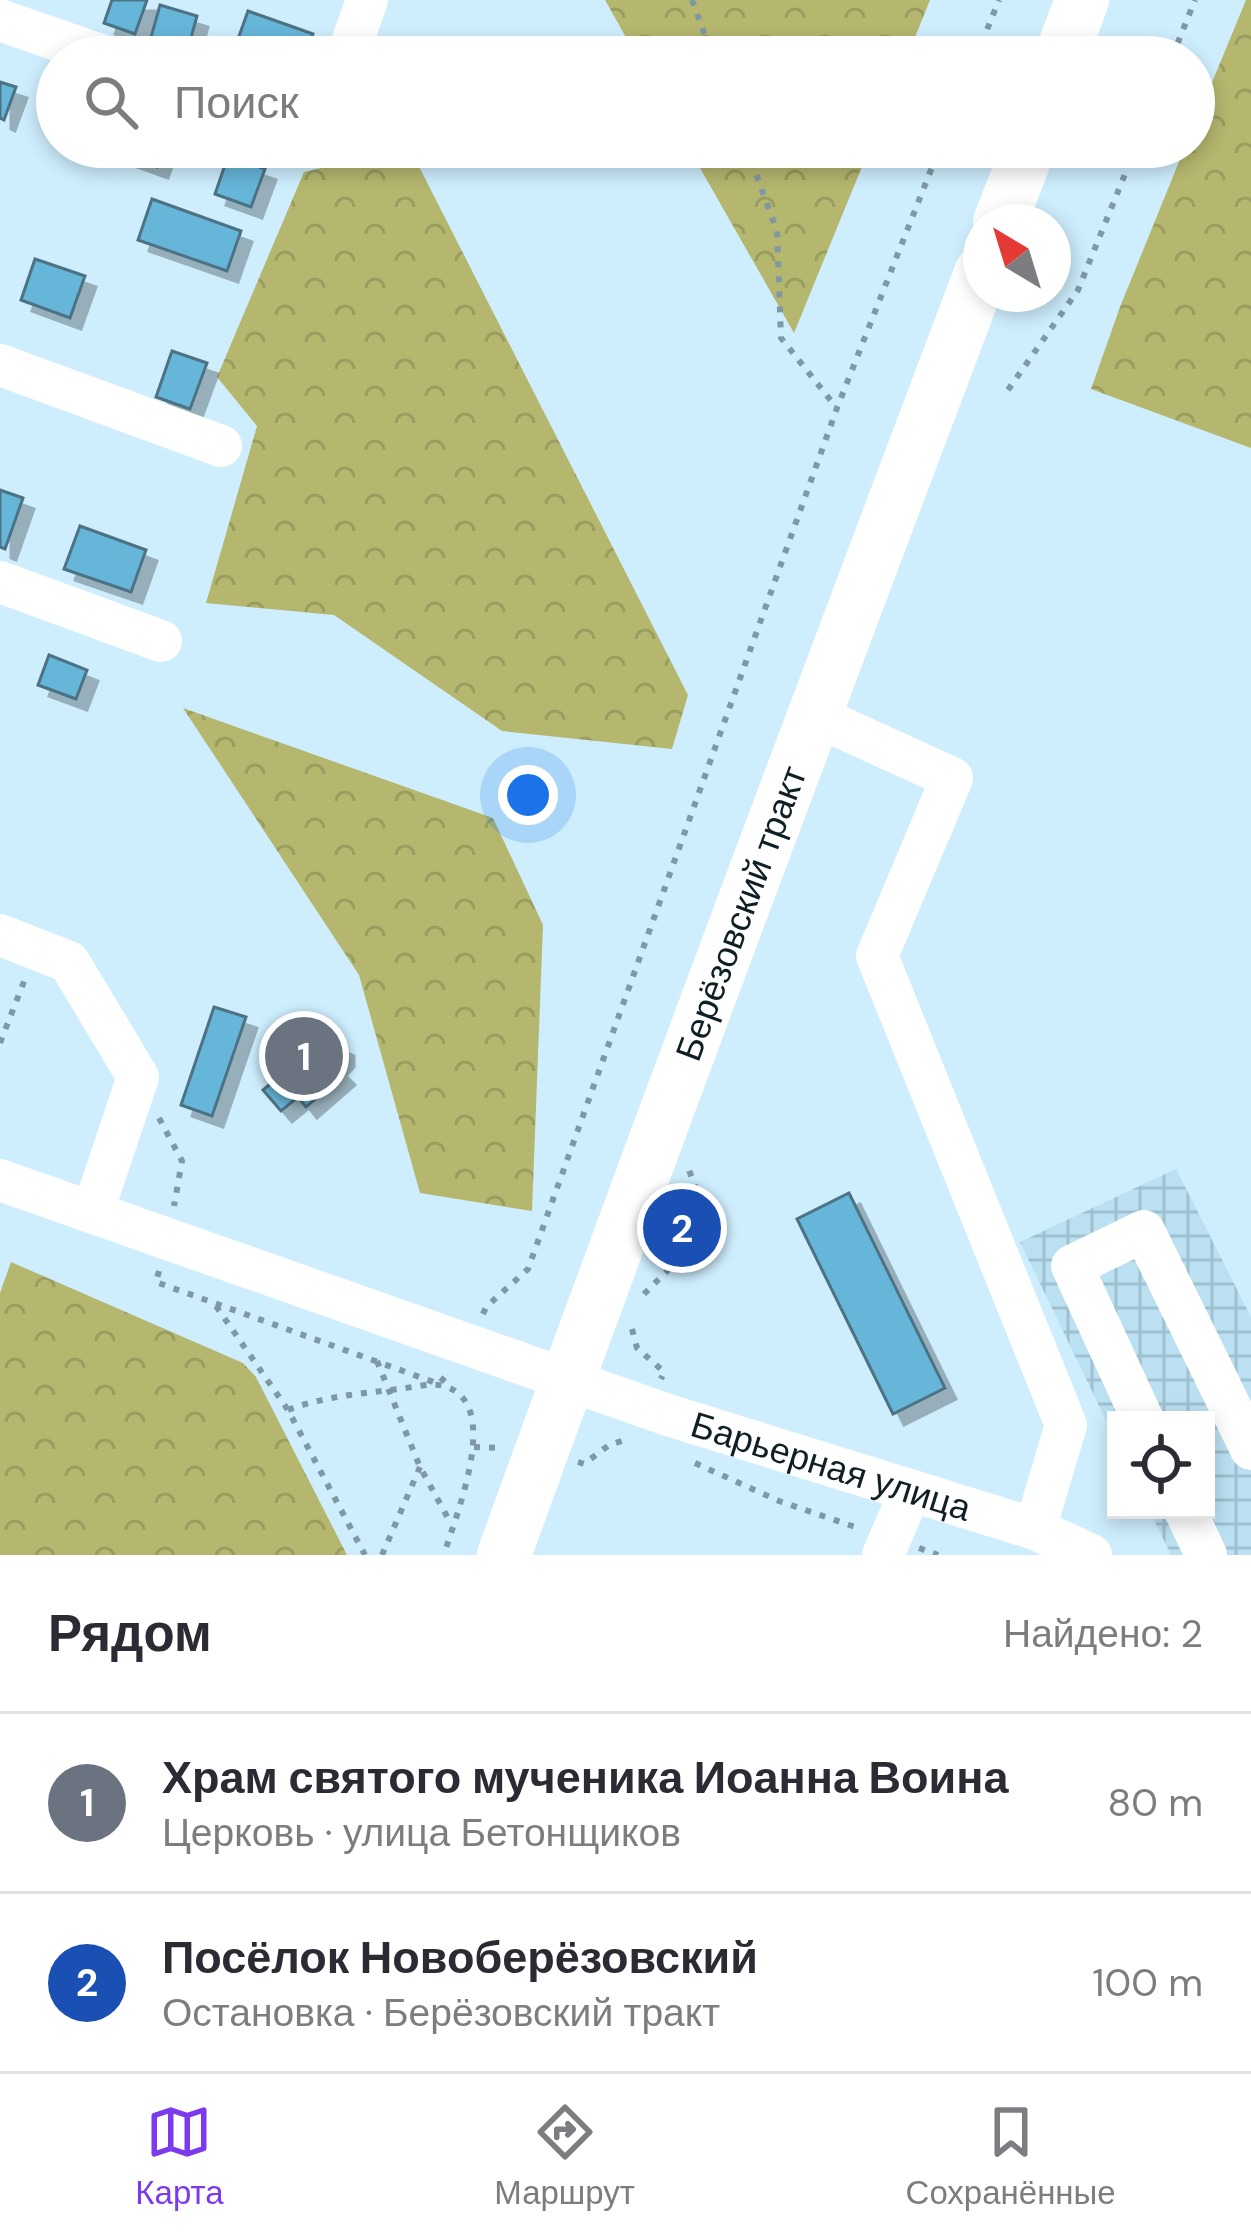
<!DOCTYPE html>
<html lang="ru">
<head>
<meta charset="utf-8">
<style>
	body { margin:0; font-family:"DM Sans",sans-serif; background:#f2f2f3; color:#2b2b33 }
	.controls { position:absolute; right:36px; bottom:36px; display:grid; overflow:hidden; border-radius:0px; box-shadow:0 6px 18px #0003 }
	.controls button { width:108px; height:108px; display:grid; place-items:center; padding:0; border:0; border-bottom:3px solid #e1e1e2; background:#fff; color:#2b2b33; font:60px sans-serif }
	.compass { position:absolute; left:963px; top:204px; width:108px; height:108px; border-radius:50%; background:#fff; box-shadow:0 6px 18px #0003; rotate:322deg }
	.you { position:absolute; left:528px; top:795px; width:42px; height:42px; margin:-30px; border:9px solid #fff; border-radius:50%; background:#1a73e8; box-shadow:0 0 0 18px #1a73e833 }
	.badge { display:grid; place-items:center; width:78px; height:78px; border-radius:50%; background:#7c3aed; color:#fff; font-size:39px; font-weight:700 }
	.pin { position:absolute; translate:-50% -50%; border:6px solid #fff; box-shadow:0 3px 12px #0006 }
	.list { margin:0; padding:0; list-style:none }
	h2 { display:flex; justify-content:space-between; align-items:center; height:156px; margin:0; padding:0 48px; font-size:51px }
	h2 small { font-size:39px; font-weight:400; color:#7c7c81 }
	.list li { display:grid; grid-template-columns:78px 1fr auto; gap:36px; align-items:center; box-sizing:border-box; height:180px; padding:0 48px; border-top:3px solid #e1e1e2 }
	.list b { display:block; font-size:45px; white-space:nowrap }
	.list p { margin:0; font-size:39px; white-space:nowrap; color:#7c7c81 }
	.list em { font-size:39px; font-style:normal; color:#7c7c81 }
	.icon { flex:none; width:66px; height:66px; fill:none; stroke:currentColor; stroke-width:2; stroke-linecap:round; stroke-linejoin:round }
	.map { position:relative; flex:none; width:1251px; height:1555px; overflow:hidden }
	.search { position:absolute; background:#fff; box-shadow:0 6px 18px #0003; left:36px; right:36px; top:36px; height:132px; display:flex; align-items:center; gap:30px; box-sizing:border-box; padding:0 42px; border-radius:66px; color:#7c7c81; font-size:45px }
	.sheet { height:516px; background:#fff }
	nav { display:flex; justify-content:space-around; align-items:center; box-sizing:border-box; height:168px; border-top:3px solid #e1e1e2; background:#fff; font-size:33px; color:#7c7c81 }
	nav a { display:grid; justify-items:center; gap:6px }
	nav .on { color:#7c3aed }
	.map>svg:first-child { display:block }
	.industrial { fill:url(#industrial-grid) }
	.forest { fill:url(#forest-crowns) }
	.building { fill:#66b6da; stroke:#4d7284; stroke-width:3; filter:url(#shadow) }
	.lines { fill:none; stroke-linecap:round; stroke-linejoin:round }
	.path { stroke:#7f98a4; stroke-width:6; stroke-dasharray:6 9; stroke-linecap:butt }
	.minor { stroke:#fff; stroke-width:42 }
	.major { stroke:#fff; stroke-width:54 }
	.labels { text-anchor:middle; stroke-width:10; stroke-linejoin:round; paint-order:stroke }
	.street-label { font-size:36px; fill:#0f1f26; stroke:#ceeefe }
</style>
</head>
<body>
<div class="map">
<svg width="1251" height="1555" viewBox="0 0 1251 1555">
	<defs>
		<pattern id="industrial-grid" width="8" height="8" patternUnits="userSpaceOnUse" patternTransform="scale(3)"><rect width="8" height="8" fill="#bae0f2"/><path d="M0 4h8M4 0v8" fill="none" stroke="#9fc0cf"/></pattern>
		<pattern id="forest-crowns" width="20" height="18" patternUnits="userSpaceOnUse" patternTransform="scale(3)"><rect width="20" height="18" fill="#b5b76f"/><path d="M2 6a3 3 0 1 1 6 0M12 15a3 3 0 1 1 6 0" fill="none" stroke="#9a9d60"/></pattern>
		<filter id="shadow"><feDropShadow dx="11" dy="11" stdDeviation="0" flood-color="#0004"/></filter>
	</defs>
	<rect width="100%" height="100%" fill="#ceeefe"/>
	<!-- industrial -->
	<polygon class="industrial" points="1176,1169 1251,1317 1251,1555 1171,1555 1149,1510 1206,1510 1206,1420 1116,1420 1116,1441 1020,1242"/>
	<!-- forest -->
	<g class="forest">
		<polygon points="605,0 930,0 907,57 637,57"/>
		<polygon points="1246,0 1251,0 1251,448 1091,389 1120,307 1185,147 1194,147 1194,126"/>
		<polygon points="409,147 688,695 672,749 502,731 334,615 206,603 257,426 217,377 304,172"/>
		<polygon points="688,147 870,147 794,333"/>
		<polygon points="183,708 493,818 543,925 532,1211 420,1193 359,975"/>
		<polygon points="11,1262 243,1363 256,1377 347,1555 0,1555 0,1293"/>
	</g>
	<!-- building -->
	<g class="building">
		<polygon points="112,0 147,0 135,34 104,23"/>
		<polygon points="160,5 197,16 188,49 151,37"/>
		<polygon points="248,11 313,34 305,57 232,56"/>
		<polygon points="0,82 16,87 4,120 0,118"/>
		<polygon points="123,147 164,147 157,167 121,154"/>
		<polygon points="228,156 265,169 251,207 215,194"/>
		<polygon points="152,199 241,231 227,271 138,240"/>
		<polygon points="35,259 85,276 70,318 21,300"/>
		<polygon points="172,351 207,363 190,409 156,397"/>
		<polygon points="0,490 23,498 5,549 0,547"/>
		<polygon points="80,526 146,550 131,592 64,569"/>
		<polygon points="49,655 87,670 76,699 38,685"/>
		<polygon points="214,1007 246,1017 212,1116 181,1105"/>
		<polygon points="309,1034 319,1045 329,1039 343,1045 343,1056 335,1065 344,1074 306,1107 298,1097 281,1111 263,1090 280,1076 272,1066"/>
		<polygon points="849,1193 945,1388 893,1414 797,1219"/>
	</g>
	<g class="lines">
		<!-- path -->
		<g class="path">
			<polyline points="692,0 713,57"/>
			<polyline points="976,57 999,0"/>
			<polyline points="1172,57 1195,0"/>
			<polyline points="746,147 777,231 781,338 836,407"/>
			<polyline points="1008,390 1078,290 1136,147"/>
			<polyline points="0,1043 25,979"/>
			<polyline points="159,1118 182,1161 174,1206"/>
			<polyline points="159,1271 156,1282 439,1384 450,1371"/>
			<polyline points="644,1294 672,1266 698,1194 689,1170"/>
			<polyline points="216,1306 288,1410 365,1555"/>
			<polyline points="483,1314 486,1307 528,1269 837,408 940,147"/>
			<polyline points="632,1329 637,1348 664,1372 661,1379"/>
			<polyline points="377,1361 420,1467 449,1520"/>
			<path d="M288,1410C325,1396 359,1394 398,1389C412,1388 430,1382 444,1386C504,1403 455,1516 444,1555"/>
			<polyline points="474,1447 500,1448"/>
			<polyline points="578,1462 584,1464 609,1445 628,1439"/>
			<polyline points="695,1463 779,1501 861,1529"/>
			<polyline points="919,1548 938,1555"/>
			<polyline points="382,1555 420,1467"/>
		</g>
		<!-- minor -->
		<g class="minor">
			<polyline points="0,20 106,57"/>
			<polyline points="347,57 367,0"/>
			<polyline points="0,365 221,446"/>
			<polyline points="0,582 161,641"/>
			<polyline points="814,715 952,778 877,956 1066,1425 1035,1529"/>
			<polyline points="0,935 69,962 138,1077 93,1211"/>
			<path id="s1" d="M0,1180L668,1415L1035,1529L1091,1555"/>
			<polyline points="1143,1420 1072,1266 1144,1231 1251,1449"/>
			<polyline points="1185,1510 1206,1555"/>
			<polyline points="883,1555 911,1490"/>
		</g>
		<!-- major -->
		<g class="major">
			<polyline points="1061,57 1082,0"/>
			<polyline points="1000,222 1029,147"/>
			<path id="s2" d="M504,1555C659,1126 820,700 981,273"/>
		</g>
	</g>
	<g class="labels">
		<!-- street labels -->
		<g class="street-label">
			<text dy="13" stroke="none"><textPath href="#s2" startOffset="684">Берёзовский тракт</textPath></text>
			<text dy="13" stroke="none"><textPath href="#s1" startOffset="879">Барьерная улица</textPath></text>
		</g>
	</g>
</svg>
<div class="controls">
<button><svg class="icon" aria-label="locate" viewBox="0 0 24 24"><circle cx="12" cy="12" r="6"/><path d="M12 2v4M12 18v4M2 12h4M18 12h4"/></svg></button>
</div>
<svg class="compass" viewBox="-18 -18 36 36"><path d="M0-13l5 13h-10z" fill="#e53935"/><path d="M0 13l5-13h-10z" fill="#7c7c81"/></svg>
<div class="you"></div>
<div class="pin badge" style="left:304px;top:1056px;background:#6b7280">1</div>
<div class="pin badge" style="left:682px;top:1228px;background:#1a4fb4">2</div>
<div class="search"><svg class="icon" aria-label="search" viewBox="0 0 24 24"><circle cx="10" cy="10" r="6"/><path d="M15 15l6 6"/></svg>Поиск</div>
</div>
<section class="sheet">
<h2>Рядом<small>Найдено: 2</small></h2>
<ul class="list">
<li><span class="badge" style="background:#6b7280">1</span><div><b>Храм святого мученика Иоанна Воина</b><p>Церковь · улица Бетонщиков</p></div><em>80 m</em></li>
<li><span class="badge" style="background:#1a4fb4">2</span><div><b>Посёлок Новоберёзовский</b><p>Остановка · Берёзовский тракт</p></div><em>100 m</em></li>
</ul>
</section>
<nav>
<a class="on"><svg class="icon" aria-label="map" viewBox="0 0 24 24"><path d="M3 6l6-2 6 2 6-2v14l-6 2-6-2-6 2zM9 4v14M15 6v14"/></svg>Карта</a>
<a><svg class="icon" aria-label="directions" viewBox="0 0 24 24"><path d="M12 3l9 9-9 9-9-9zM9 14v-3h6M13 9l2 2-2 2"/></svg>Маршрут</a>
<a><svg class="icon" aria-label="saved" viewBox="0 0 24 24"><path d="M7 4h10v16l-5-4-5 4z"/></svg>Сохранённые</a>
</nav>
</body>
</html>
